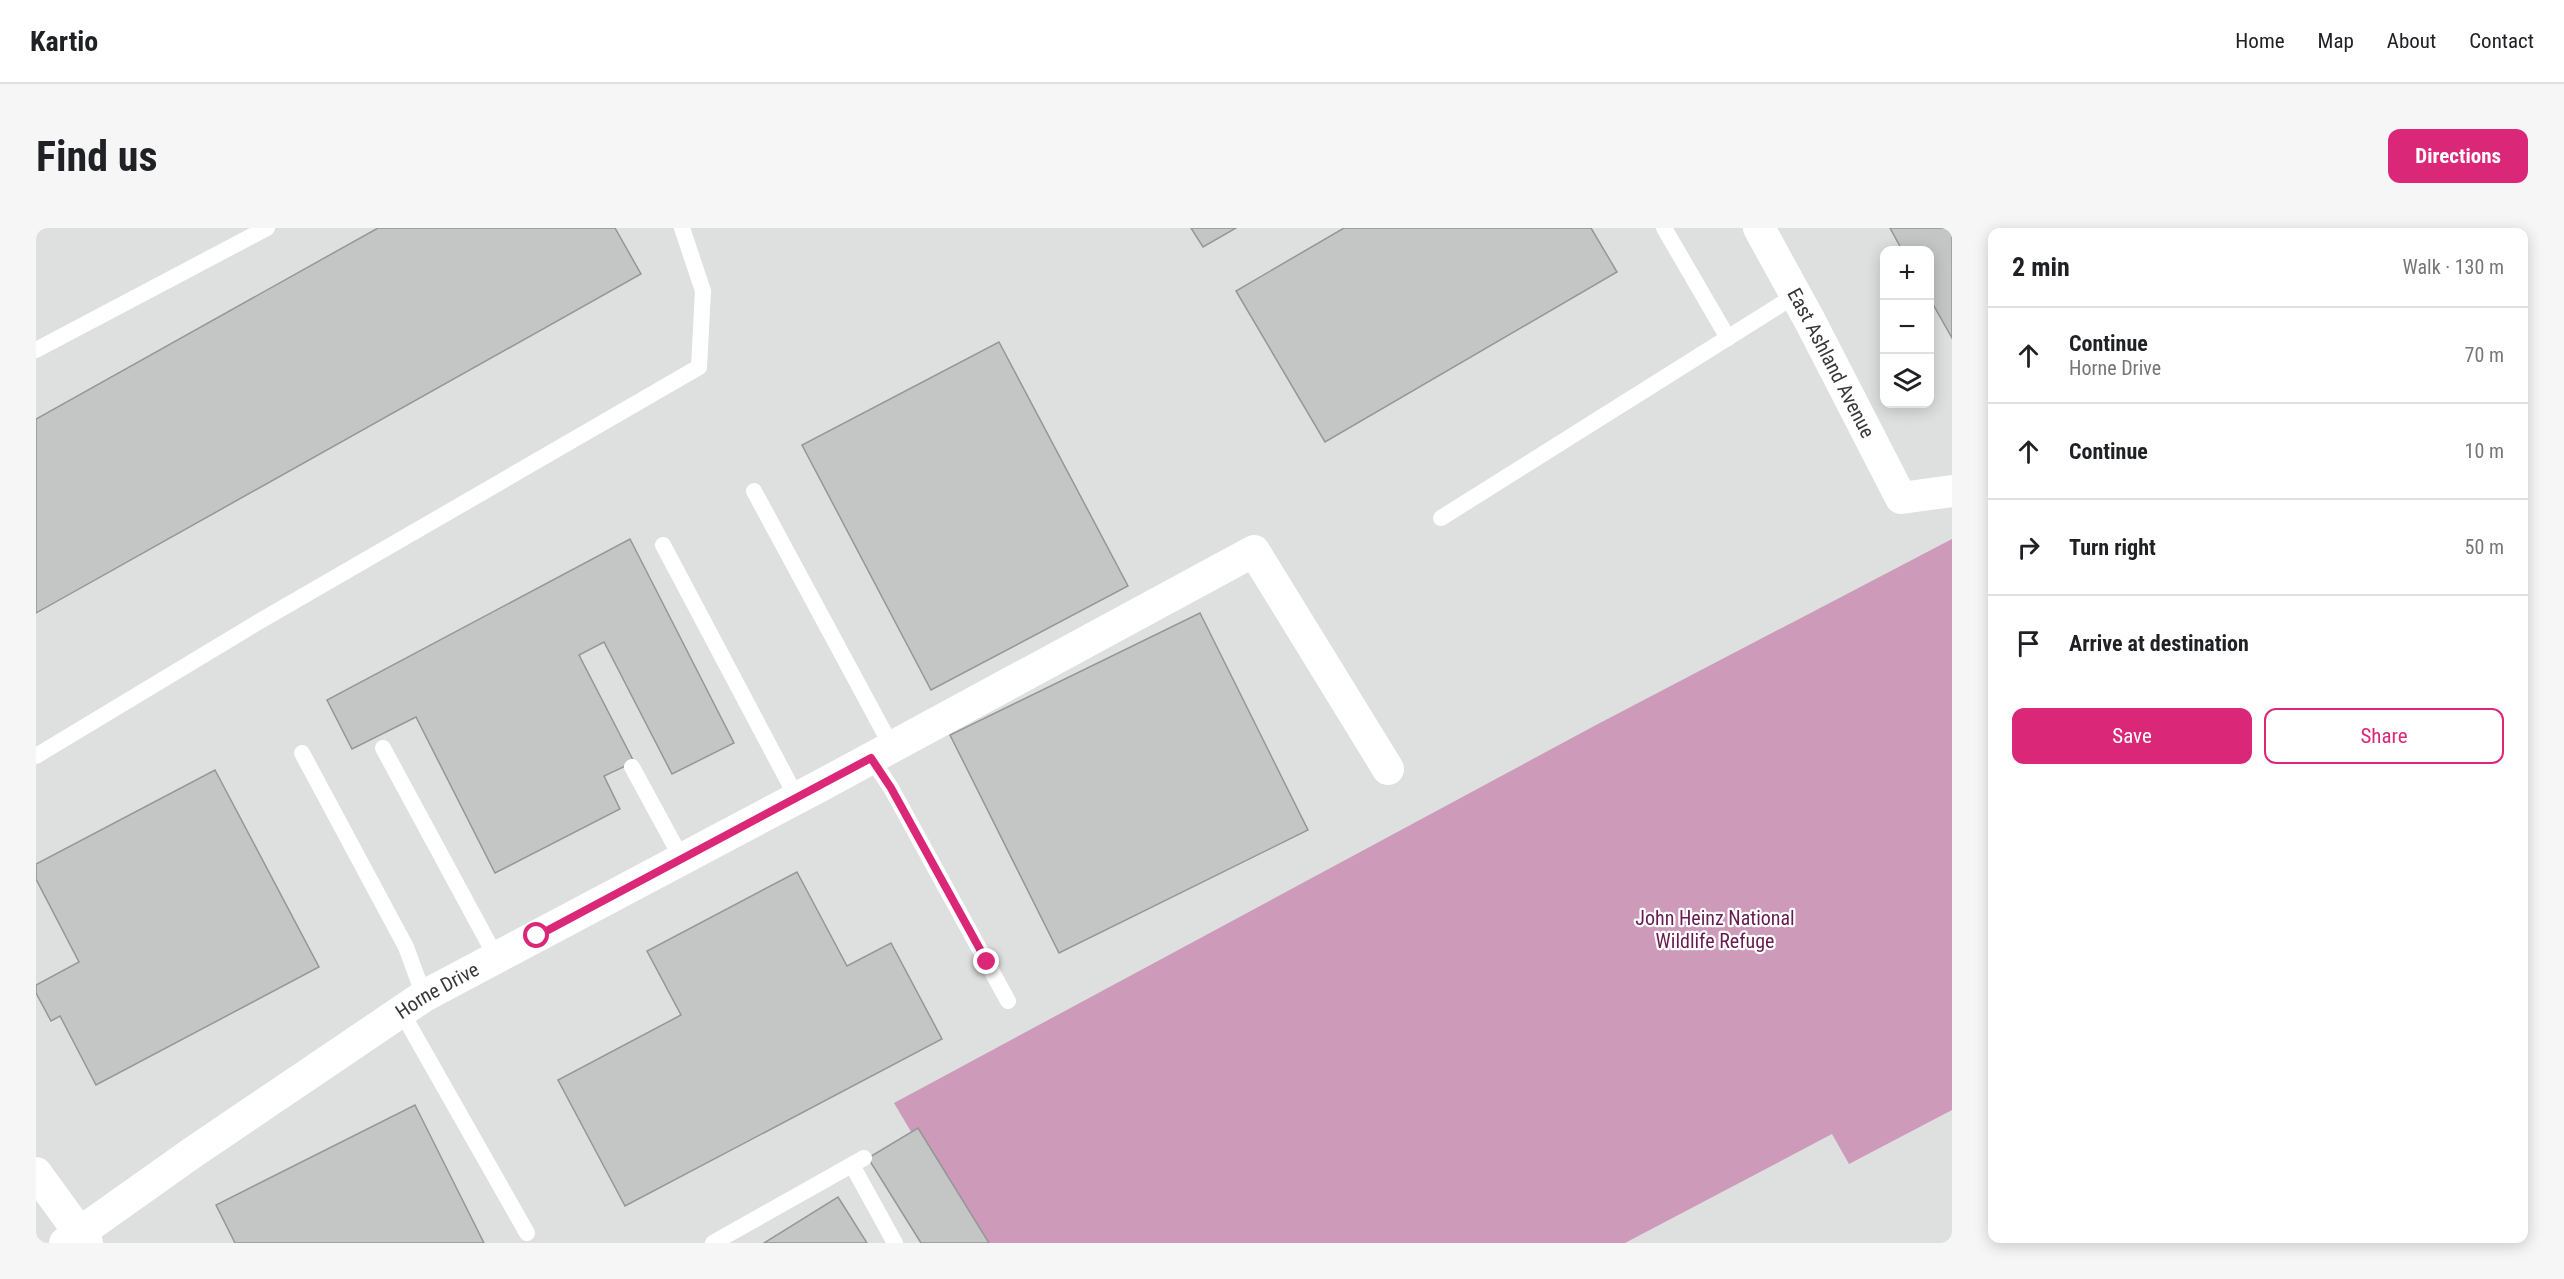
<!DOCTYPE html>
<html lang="en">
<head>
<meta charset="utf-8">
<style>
	body { margin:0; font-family:"Roboto Condensed",sans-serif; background:#f6f6f6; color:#202124 }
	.controls { position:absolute; right:18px; top:18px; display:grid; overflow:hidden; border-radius:12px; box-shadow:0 3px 15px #0003 }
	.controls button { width:54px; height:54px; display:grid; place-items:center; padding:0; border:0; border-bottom:2px solid #e0e0e0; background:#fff; color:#202124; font:30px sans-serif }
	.stop { position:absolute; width:18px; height:18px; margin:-14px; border:4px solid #db2777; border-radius:50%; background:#fff }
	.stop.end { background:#db2777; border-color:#fff; box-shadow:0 2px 6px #0008 }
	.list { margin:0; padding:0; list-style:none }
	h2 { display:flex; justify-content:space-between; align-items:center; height:78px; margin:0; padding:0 24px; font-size:26px }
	h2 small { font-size:20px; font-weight:400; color:#757577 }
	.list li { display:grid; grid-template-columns:39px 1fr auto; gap:18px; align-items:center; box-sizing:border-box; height:96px; padding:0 24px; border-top:2px solid #e0e0e0 }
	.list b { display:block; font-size:22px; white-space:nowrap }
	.list p { margin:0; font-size:20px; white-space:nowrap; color:#757577 }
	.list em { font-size:20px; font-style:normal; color:#757577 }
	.actions { display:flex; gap:12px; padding:18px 24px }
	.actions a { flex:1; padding:14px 0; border:2px solid #db2777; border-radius:12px; text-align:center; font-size:21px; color:#db2777 }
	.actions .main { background:#db2777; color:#fff }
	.icon { flex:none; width:33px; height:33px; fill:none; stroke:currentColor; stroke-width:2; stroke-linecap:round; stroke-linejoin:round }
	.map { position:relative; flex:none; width:1916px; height:1015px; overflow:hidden; border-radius:12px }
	header { display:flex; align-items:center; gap:36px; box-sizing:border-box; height:84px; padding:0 30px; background:#fff; border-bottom:2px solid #e0e0e0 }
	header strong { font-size:28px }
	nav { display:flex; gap:33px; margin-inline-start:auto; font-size:21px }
	.intro { display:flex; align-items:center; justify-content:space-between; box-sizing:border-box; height:144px; padding:0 36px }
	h1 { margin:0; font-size:42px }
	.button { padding:15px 27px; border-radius:12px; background:#db2777; color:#fff; font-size:21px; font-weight:700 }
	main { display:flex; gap:36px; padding:0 36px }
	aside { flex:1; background:#fff; border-radius:12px; box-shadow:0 3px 15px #0003 }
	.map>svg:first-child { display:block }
	.green { fill:#ce9aba }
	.building { fill:#c3c6c4; stroke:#949795; stroke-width:1.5 }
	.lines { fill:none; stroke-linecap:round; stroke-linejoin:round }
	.lane { stroke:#fff; stroke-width:16 }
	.street { stroke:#fff; stroke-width:32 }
	.route { stroke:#db2777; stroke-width:8 }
	.labels { text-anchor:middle; stroke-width:4.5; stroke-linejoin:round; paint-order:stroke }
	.street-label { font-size:20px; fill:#363736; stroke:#fff }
	.park-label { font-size:20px; fill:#671950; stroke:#fff }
</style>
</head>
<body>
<header>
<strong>Kartio</strong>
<nav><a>Home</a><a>Map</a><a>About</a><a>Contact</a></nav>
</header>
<div class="intro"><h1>Find us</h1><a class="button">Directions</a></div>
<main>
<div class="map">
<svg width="1916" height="1015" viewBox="0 0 1916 1015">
	<rect width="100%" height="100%" fill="#dde0de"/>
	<!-- green -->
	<polygon class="green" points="1916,311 1916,882 1813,936 1796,906 1589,1015 941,1015 858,875 1560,497"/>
	<!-- building -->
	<g class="building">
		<polygon points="342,0 579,0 605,46 0,385 0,191"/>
		<polygon points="1155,0 1200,0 1167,19"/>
		<polygon points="1308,0 1555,0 1581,44 1289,214 1200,63"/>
		<polygon points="1854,0 1916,0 1916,110 1894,71 1894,22 1866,22"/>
		<polygon points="963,114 1092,358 895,462 766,217"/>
		<polygon points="594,311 698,515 636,546 568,414 543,427 598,534 568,548 584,581 459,645 380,489 316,521 291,472"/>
		<polygon points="1164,385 1272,602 1023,725 914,507"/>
		<polygon points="179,542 283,739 60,857 24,788 15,793 0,765 0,757 43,734 0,651 0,636"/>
		<polygon points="761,644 811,738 855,715 906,811 589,978 522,852 645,787 611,723"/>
		<polygon points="379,877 448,1015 199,1015 180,977"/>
		<polygon points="882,900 953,1015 885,1015 832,930"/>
		<polygon points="802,969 831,1015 728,1015"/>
	</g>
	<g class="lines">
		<!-- lane -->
		<g class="lane">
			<polyline points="1628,0 1692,110"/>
			<polyline points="0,122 231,0"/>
			<polyline points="718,263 856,519"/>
			<polyline points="1405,290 1760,67"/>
			<polyline points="627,317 761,570"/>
			<polyline points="347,520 460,729"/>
			<polyline points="266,525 370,719 388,768"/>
			<polyline points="0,528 219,396 663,139 667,63 646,0"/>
			<polyline points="835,530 855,560 972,773"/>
			<polyline points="596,539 646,631"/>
			<polyline points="365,783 491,1005"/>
			<polyline points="816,937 859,1015"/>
			<polyline points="677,1015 828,930"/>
		</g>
		<!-- street -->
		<g class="street">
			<path id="s1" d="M1723,0L1774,93L1865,270L1916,263"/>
			<polyline points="0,945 51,1015"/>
			<path id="s2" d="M29,1015L156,925L388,768L782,559L1218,323L1352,541"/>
		</g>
	</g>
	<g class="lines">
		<!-- route -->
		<polyline class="route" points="501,708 835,530 855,560 951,734"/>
	</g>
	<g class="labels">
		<!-- street labels -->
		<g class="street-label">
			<text dy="7" stroke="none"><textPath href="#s1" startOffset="153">East Ashland Avenue</textPath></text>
			<text dy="7" stroke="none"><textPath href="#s2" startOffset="450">Horne Drive</textPath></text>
		</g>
		<!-- park labels -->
		<g class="park-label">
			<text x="1679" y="697">John Heinz National<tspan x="1679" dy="23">Wildlife Refuge</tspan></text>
		</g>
	</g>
</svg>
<div class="controls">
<button>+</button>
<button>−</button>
<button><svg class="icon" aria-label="layers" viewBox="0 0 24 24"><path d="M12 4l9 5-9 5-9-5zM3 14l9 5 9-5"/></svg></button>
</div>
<div class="stop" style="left:501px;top:708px"></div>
<div class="stop end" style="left:951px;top:734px"></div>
</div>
<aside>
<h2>2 min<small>Walk · 130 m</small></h2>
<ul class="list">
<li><svg class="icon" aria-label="ahead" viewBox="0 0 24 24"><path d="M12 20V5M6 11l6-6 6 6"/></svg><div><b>Continue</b><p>Horne Drive</p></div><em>70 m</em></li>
<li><svg class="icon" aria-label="ahead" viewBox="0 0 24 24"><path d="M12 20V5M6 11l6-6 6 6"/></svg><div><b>Continue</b></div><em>10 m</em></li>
<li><svg class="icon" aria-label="right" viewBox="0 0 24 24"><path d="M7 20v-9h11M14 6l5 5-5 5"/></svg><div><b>Turn right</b></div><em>50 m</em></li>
<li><svg class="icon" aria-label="arrive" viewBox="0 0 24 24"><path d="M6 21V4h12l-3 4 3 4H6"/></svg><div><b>Arrive at destination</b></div></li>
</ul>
<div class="actions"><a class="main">Save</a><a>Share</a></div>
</aside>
</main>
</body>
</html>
